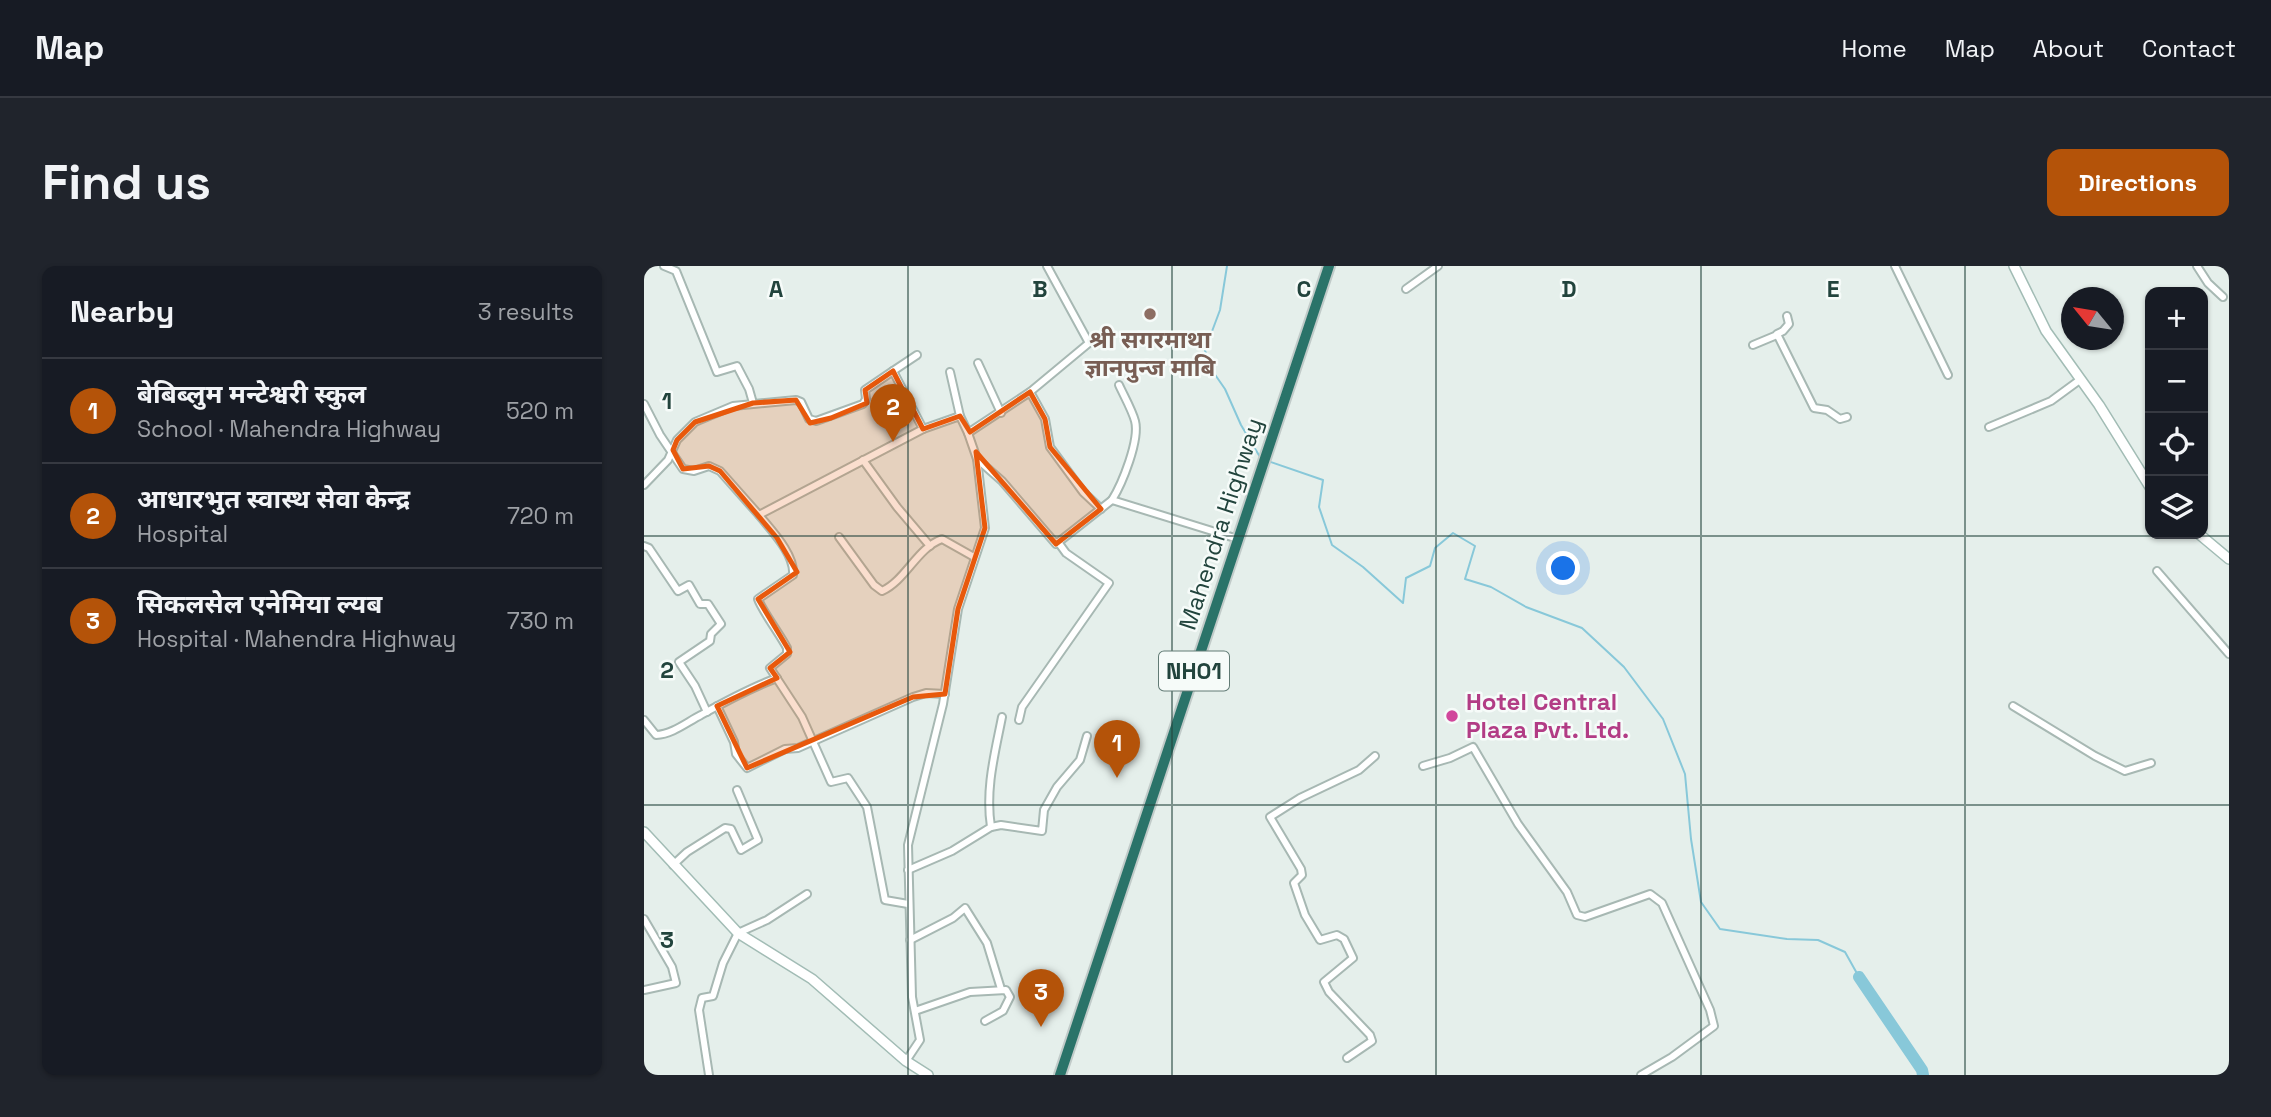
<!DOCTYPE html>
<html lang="en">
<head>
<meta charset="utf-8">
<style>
	body { margin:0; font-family:"Space Grotesk","Noto Sans Devanagari",sans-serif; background:#20242c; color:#f1f3f6 }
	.controls { position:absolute; right:21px; top:21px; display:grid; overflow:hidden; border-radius:14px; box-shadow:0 2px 5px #0004 }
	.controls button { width:63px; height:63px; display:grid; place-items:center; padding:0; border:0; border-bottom:2px solid #363941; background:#171b24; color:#f1f3f6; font:35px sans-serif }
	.compass { position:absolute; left:1417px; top:21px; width:63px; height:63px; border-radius:50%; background:#171b24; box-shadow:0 2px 5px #0004; rotate:300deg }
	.you { position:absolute; left:920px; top:303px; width:24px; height:24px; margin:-18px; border:5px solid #fff; border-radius:50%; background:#1a73e8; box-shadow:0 0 0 10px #1a73e833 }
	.badge { display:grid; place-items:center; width:46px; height:46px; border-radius:50%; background:#b45309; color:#fff; font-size:23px; font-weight:700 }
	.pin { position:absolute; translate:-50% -58px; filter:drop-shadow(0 2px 4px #0008) }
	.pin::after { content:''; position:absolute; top:37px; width:24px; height:21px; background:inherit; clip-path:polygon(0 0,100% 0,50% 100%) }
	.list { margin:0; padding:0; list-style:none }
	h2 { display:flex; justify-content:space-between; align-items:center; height:91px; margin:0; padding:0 28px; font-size:30px }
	h2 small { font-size:23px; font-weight:400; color:#9ea1a6 }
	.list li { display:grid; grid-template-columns:46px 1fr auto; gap:21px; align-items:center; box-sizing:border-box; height:105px; padding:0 28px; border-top:2px solid #363941 }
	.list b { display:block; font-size:26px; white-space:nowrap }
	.list p { margin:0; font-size:23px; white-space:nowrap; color:#9ea1a6 }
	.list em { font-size:23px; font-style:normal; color:#9ea1a6 }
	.icon { flex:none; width:38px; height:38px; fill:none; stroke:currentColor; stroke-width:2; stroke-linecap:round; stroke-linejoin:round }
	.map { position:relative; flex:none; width:1585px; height:809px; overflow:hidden; border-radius:14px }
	header { display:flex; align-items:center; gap:42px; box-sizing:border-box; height:98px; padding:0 35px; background:#171b24; border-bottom:2px solid #363941 }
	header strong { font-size:33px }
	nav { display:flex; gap:38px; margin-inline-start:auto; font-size:24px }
	.intro { display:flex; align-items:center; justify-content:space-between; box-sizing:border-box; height:168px; padding:0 42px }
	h1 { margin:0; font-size:49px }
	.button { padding:18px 32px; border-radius:14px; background:#b45309; color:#fff; font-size:24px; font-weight:700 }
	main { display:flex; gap:42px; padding:0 42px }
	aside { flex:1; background:#171b24; border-radius:14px; box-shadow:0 2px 5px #0004 }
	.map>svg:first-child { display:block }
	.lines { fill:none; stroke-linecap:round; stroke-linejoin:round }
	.stream { stroke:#88c8d9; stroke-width:2 }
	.river { stroke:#88c8d9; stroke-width:12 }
	.street-casing { stroke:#a7b8b3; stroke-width:10 }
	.secondary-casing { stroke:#a2bcb5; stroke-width:12 }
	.highway-casing { stroke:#c1cbc9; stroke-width:14 }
	.street { stroke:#fff; stroke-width:6 }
	.secondary { stroke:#fff; stroke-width:9 }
	.highway { stroke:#2a7369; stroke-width:10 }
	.marked { fill:#e8590c; fill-opacity:0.2; stroke:#e8590c; stroke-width:5; stroke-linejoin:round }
	.grid { fill:none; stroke:#22443d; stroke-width:2; stroke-opacity:0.55 }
	.education-dot { fill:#8d6e63; stroke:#f6fbf9; stroke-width:2.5 }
	.hotel-dot { fill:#d1479c; stroke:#f6fbf9; stroke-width:2.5 }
	.labels { text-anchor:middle; stroke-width:5; stroke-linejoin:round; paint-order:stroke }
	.shield { fill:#f6fbf9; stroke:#627b75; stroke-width:2 }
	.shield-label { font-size:23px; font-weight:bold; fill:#22443d }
	.education-label { font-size:24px; font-weight:bold; fill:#785e54; stroke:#f6fbf9 }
	.street-label { font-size:24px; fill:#22443d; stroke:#f6fbf9 }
	.hotel-label { font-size:24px; font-weight:bold; fill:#b23c85; stroke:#f6fbf9; text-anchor:start }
	.grid-label { font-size:23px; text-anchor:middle; font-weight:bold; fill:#22443d; stroke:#f6fbf9; stroke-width:5; stroke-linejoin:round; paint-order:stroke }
</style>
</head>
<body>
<header>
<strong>Map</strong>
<nav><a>Home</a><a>Map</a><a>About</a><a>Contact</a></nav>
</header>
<div class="intro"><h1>Find us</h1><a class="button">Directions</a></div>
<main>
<aside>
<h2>Nearby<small>3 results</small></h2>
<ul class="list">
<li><span class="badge">1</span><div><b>बेबिब्लुम मन्टेश्वरी स्कुल</b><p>School · Mahendra Highway</p></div><em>520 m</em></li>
<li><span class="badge">2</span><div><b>आधारभुत स्वास्थ सेवा केन्द्र</b><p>Hospital</p></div><em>720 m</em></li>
<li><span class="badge">3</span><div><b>सिकलसेल एनेमिया ल्यब</b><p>Hospital · Mahendra Highway</p></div><em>730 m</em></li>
</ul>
</aside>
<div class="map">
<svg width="1585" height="809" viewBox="0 0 1585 809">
	<rect width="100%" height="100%" fill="#e5efeb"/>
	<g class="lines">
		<!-- stream -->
		<g class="stream">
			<polyline points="583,0 576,44 561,84 565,100 581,123 597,159 616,191"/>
			<polyline points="624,195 679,214 675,241 688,279 719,301 759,337 762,312 786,300 791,282 809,267 831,280 821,313 847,321 882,341 938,362 980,401 1019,453 1041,508 1047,573 1057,636 1076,663 1143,673 1174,674 1201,686 1215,711"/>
		</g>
		<!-- river -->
		<polyline class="river" points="1215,711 1278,804 1279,809"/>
		<defs>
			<g id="street">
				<polyline points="20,0 32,5 73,106 93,100 105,123 109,137"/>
				<polyline points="1251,0 1304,109"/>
				<polyline points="1553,0 1564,17 1579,31"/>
				<polyline points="762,23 794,0"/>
				<polyline points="1143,50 1145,58 1139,65 1133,68 1170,142 1183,144 1196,153 1203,151"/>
				<polyline points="1109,79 1133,69"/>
				<polyline points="334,97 357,147"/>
				<polyline points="249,105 273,89"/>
				<polyline points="306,106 316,150"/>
				<polyline points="386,126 401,153 406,181 439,226 457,243"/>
				<polyline points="0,138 16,169 39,203 50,205 65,200 76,205 115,249 279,163"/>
				<polyline points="1345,161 1407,135 1437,113"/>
				<polyline points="333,193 358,215 412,278 468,234 594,273"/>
				<polyline points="219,194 253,241 286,280"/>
				<polyline points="0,219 24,194 33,174 51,156 89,140 152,134 157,136 165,153 172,155 219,138 222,133 221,124 249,105 279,163 316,150 324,167 386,126 445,77 403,0"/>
				<path d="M468,234C478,218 496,174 491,155C488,144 480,130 475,119"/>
				<path d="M115,249C127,264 151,288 149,309L114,333C117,343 137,370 143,382V388L126,402L158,451L187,516L204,512L223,541L241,634L264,638"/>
				<path d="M195,271L230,319L238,325C262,314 273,282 298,273L330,291"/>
				<polyline points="0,280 5,282 34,325 45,319 56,338 64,338 77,358 67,368 66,375 35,396 51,420 63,446"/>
				<polyline points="1513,305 1585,388"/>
				<polyline points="73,440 90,476 92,488 103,502 141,483 154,482 269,431 282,427 301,428"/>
				<polyline points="1369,440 1451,490 1481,505 1507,497"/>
				<path d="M0,454L12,469C29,468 43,456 57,449C82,435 106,422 133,412"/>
				<polyline points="375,454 378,441 465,317 422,287 414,276"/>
				<polyline points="779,500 806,492 829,481 874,558 923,626 933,649 941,651 1006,628 1018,637 1066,744 1070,760 1028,791 997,809"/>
				<polyline points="347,561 357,559 398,565 400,544 413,521 436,494 443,470"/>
				<polyline points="29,599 43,586 81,562 87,563 97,584 114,574 93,524"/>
				<path d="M264,604L308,585L347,561C341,523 351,487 358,451"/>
				<polyline points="0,653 28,701 32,717 0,724"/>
				<polyline points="266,674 309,652 321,642 343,677 357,723"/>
				<polyline points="271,745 326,726 362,724 366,731 359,745 341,755"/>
				<polyline points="703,792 728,775 726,769 685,726 680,716 709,692 700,673 693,669 676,674 661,649 650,617 658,609 657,603 626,551 656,532 715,504 731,490"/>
				<polyline points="262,795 276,774 268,731 264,579 299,438 314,343 341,262 333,193 324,167"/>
				<polyline points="65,809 55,744 58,732 69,730 79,697 94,667 123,654 163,628"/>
			</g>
			<g id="secondary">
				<polyline points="1370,0 1402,65 1455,139 1506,221"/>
				<polyline points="1555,268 1585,293"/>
				<polyline points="0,566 94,667 168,713 262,795 284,809"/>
			</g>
			<polyline id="highway" points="416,809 685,0"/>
		</defs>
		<!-- street casing -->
		<use href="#street" class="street-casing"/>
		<!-- secondary casing -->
		<use href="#secondary" class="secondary-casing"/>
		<!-- highway casing -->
		<use href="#highway" class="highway-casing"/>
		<!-- street -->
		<use href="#street" class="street"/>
		<!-- secondary -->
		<use href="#secondary" class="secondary"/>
		<!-- highway -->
		<use href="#highway" class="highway"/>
	</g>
	<!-- marked area -->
	<path class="marked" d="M249,105L279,163L316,150L326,166L386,126L401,153L406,181L457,243L412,278L332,186L341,262L314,343L301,428L269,431L103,502L73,440L133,412L126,402L146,386L114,333L153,306L133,272L76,205L65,200L39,203L29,184L33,174L51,156L109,137L152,134L166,157L187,152L223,137L221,124Z"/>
	<!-- grid -->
	<path class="grid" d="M264,0V809M528,0V809M792,0V809M1057,0V809M1321,0V809M0,270H1585M0,539H1585"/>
	<!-- markers -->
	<circle class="education-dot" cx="506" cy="48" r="7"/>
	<circle class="hotel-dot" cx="808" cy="450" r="7"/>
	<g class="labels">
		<!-- shield labels -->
		<rect class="shield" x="515" y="385.5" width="70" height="39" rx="5"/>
		<g class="shield-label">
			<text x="550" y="413">NH01</text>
		</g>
		<!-- education labels -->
		<g class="education-label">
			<text x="506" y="82">श्री सगरमाथा<tspan x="506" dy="28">ज्ञानपुन्ज माबि</tspan></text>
		</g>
		<!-- street labels -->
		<g class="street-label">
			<text transform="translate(577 258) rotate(-72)" y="8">Mahendra Highway</text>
		</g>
		<!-- hotel labels -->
		<g class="hotel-label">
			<text x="822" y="444">Hotel Central<tspan x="822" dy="28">Plaza Pvt. Ltd.</tspan></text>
		</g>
	</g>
	<g class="grid-label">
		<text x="132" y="31">A</text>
		<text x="396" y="31">B</text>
		<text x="660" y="31">C</text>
		<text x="925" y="31">D</text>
		<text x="1189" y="31">E</text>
		<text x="23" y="143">1</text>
		<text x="23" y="412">2</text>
		<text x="23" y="682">3</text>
	</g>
</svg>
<div class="controls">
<button>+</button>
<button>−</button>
<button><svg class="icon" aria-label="locate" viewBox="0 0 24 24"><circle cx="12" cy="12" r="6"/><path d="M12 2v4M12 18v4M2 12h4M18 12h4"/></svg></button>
<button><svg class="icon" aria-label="layers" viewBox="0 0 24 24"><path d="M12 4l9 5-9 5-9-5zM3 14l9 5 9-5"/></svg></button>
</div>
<svg class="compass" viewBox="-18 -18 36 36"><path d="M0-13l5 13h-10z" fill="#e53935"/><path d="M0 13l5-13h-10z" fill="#9ea1a6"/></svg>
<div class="you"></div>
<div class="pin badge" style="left:473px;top:512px">1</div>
<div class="pin badge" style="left:249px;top:176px">2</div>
<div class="pin badge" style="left:397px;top:761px">3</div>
</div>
</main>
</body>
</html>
